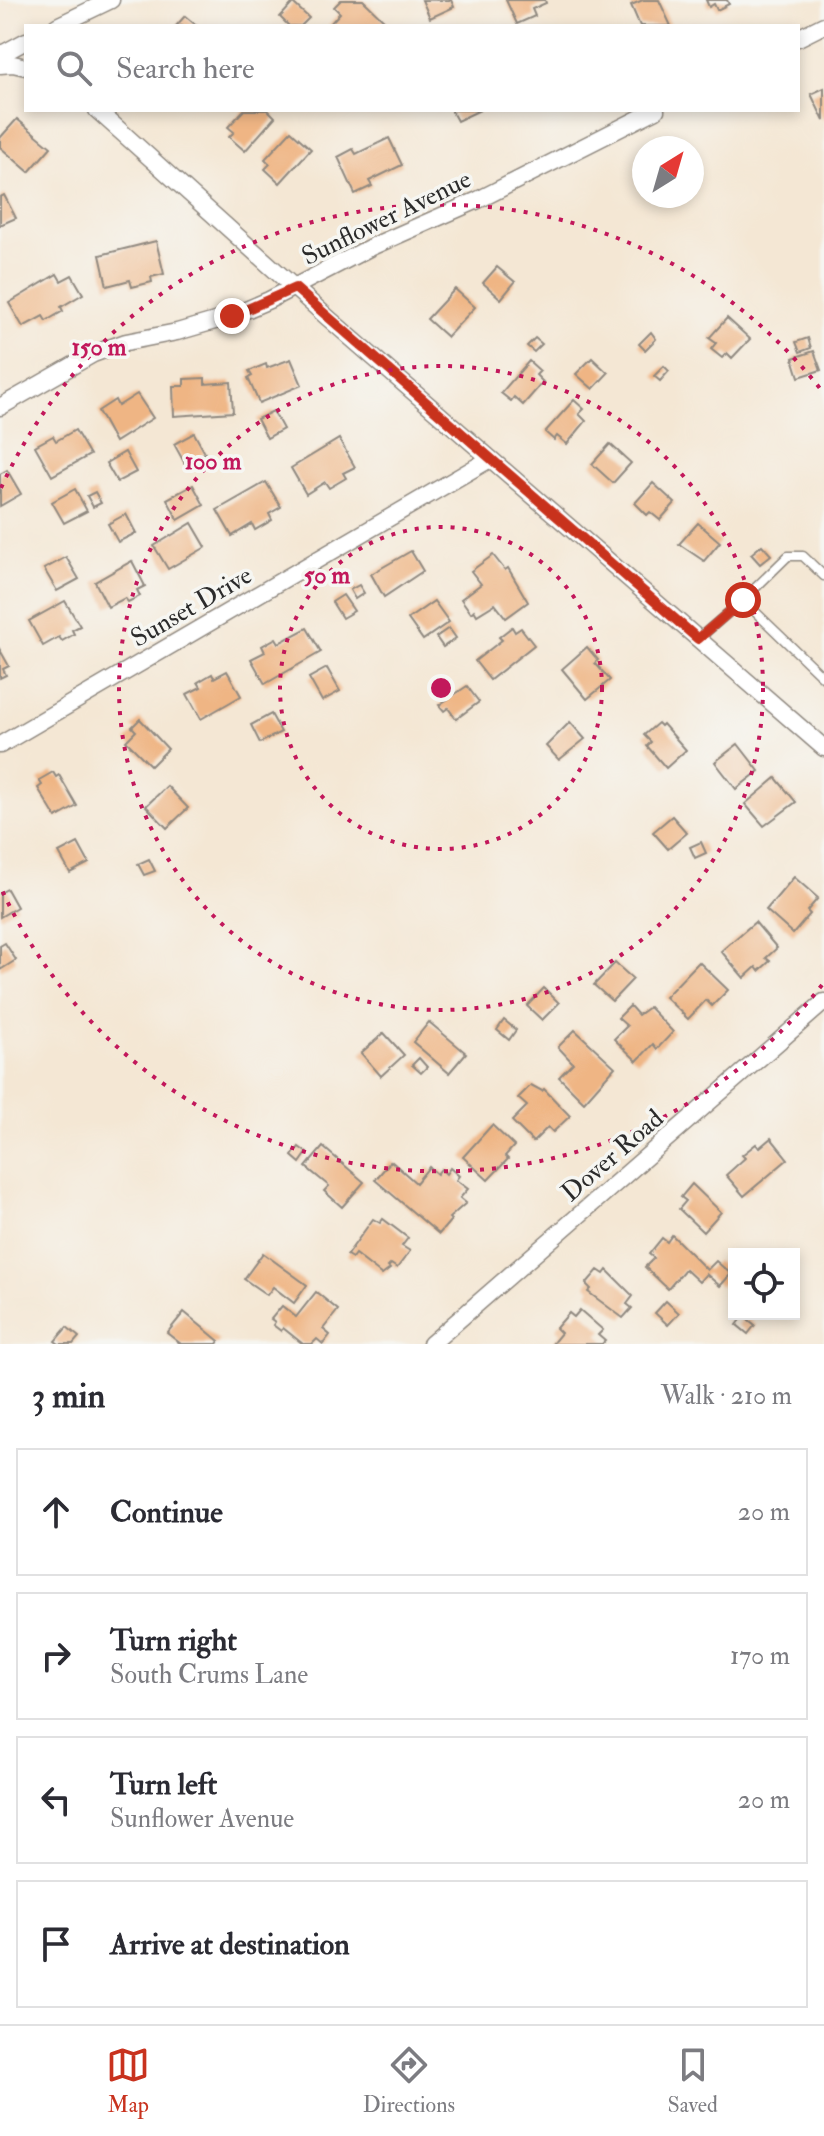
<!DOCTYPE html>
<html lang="en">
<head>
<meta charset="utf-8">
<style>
	body { margin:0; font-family:"IM FELL Double Pica",serif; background:#f2f2f3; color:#2b2b33 }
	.controls { position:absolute; right:24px; bottom:24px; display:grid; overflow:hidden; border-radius:0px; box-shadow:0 4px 12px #0003 }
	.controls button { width:72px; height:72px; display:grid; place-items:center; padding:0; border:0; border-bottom:2px solid #e1e1e2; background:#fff; color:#2b2b33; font:40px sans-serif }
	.compass { position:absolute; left:632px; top:136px; width:72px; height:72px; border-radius:50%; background:#fff; box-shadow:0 4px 12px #0003; rotate:37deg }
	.stop { position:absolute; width:24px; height:24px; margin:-18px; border:6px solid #c8321e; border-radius:50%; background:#fff }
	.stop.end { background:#c8321e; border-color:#fff; box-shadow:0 2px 8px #0008 }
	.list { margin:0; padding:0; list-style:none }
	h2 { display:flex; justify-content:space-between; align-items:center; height:104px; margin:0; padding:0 32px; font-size:34px }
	h2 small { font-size:26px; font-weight:400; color:#7c7c81 }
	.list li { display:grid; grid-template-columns:52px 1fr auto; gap:24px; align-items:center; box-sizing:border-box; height:128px; margin:0 16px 16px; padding:0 16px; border:2px solid #e1e1e2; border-radius:0px }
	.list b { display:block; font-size:30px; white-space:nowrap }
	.list p { margin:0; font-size:26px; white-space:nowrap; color:#7c7c81 }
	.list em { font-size:26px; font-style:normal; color:#7c7c81 }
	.icon { flex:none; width:44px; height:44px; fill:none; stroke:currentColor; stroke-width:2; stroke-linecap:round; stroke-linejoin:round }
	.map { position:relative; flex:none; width:824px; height:1344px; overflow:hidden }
	.search { position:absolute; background:#fff; box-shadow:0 4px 12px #0003; left:24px; right:24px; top:24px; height:88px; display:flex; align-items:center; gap:20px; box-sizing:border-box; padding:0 28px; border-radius:0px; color:#7c7c81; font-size:30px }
	.sheet { height:680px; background:#fff }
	nav { display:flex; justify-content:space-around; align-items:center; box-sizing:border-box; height:112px; border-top:2px solid #e1e1e2; background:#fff; font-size:22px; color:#7c7c81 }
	nav a { display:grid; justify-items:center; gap:4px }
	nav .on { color:#c8321e }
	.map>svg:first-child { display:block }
	.building { fill:#efb584 }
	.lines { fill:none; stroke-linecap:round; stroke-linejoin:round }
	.service-casing { stroke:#908980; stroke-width:11 }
	.minor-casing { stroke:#908980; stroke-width:19 }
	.service { stroke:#fff; stroke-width:8 }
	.minor { stroke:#fff; stroke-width:16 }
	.route { stroke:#c8321e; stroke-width:10 }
	.ring { fill:none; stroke:#c2185b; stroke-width:4; stroke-dasharray:4 8 }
	.labels { text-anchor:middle; stroke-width:7; stroke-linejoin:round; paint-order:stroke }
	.street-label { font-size:26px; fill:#2b2b2b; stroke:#f6f6f2 }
	.centre { fill:#c2185b; stroke:#f6f6f2; stroke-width:4 }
	.ring-label { font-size:24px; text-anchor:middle; font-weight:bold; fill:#c2185b; stroke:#f6f6f2; stroke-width:7; stroke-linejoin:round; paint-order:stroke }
</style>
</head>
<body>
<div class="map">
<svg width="824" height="1344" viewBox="0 0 824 1344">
	<rect width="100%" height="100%" fill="#f6f6f2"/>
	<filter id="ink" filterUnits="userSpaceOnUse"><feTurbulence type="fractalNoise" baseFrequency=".0125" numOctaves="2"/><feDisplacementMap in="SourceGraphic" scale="16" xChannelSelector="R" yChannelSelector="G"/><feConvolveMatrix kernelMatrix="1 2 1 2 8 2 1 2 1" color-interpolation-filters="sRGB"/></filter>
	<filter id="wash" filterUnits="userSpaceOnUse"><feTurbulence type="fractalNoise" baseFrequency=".006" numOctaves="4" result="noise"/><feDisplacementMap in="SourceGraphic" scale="32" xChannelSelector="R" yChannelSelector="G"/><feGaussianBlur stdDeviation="1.8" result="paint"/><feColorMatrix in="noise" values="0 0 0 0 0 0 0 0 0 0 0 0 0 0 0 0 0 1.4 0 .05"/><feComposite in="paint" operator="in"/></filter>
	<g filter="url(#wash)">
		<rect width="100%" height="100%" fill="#f4e7d4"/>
		<g id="blocks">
			<!-- building -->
			<g class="building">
				<polygon points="341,0 363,0 390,26 328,26 340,13 334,7"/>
				<polygon points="422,0 451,0 454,7 430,18"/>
				<polygon points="506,0 545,0 546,3 532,9 535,16 517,24"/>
				<polygon points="643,0 659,0 671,26 640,26 631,5"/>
				<polygon points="706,0 727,0 729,4 717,10 714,4 709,7"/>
				<polygon points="293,3 309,18 301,26 289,26 280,17"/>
				<polygon points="185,16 197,26 176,26"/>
				<polygon points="824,88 824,121 811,94"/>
				<polygon points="244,110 268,110 275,117 245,151 229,137 234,132 228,127"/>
				<polygon points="451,110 480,110 457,121"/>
				<polygon points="17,119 51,147 29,172 0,147 0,138"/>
				<polygon points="291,131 311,149 280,183 265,169 270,164 265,159"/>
				<polygon points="389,138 402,165 369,181 372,186 355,194 338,157 353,149 356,154"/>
				<polygon points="4,195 16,218 0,225 0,197"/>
				<polygon points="156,241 164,274 151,277 152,282 132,287 130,280 107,286 100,255"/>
				<polygon points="497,267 515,282 501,299 483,283"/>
				<polygon points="57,274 61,281 72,275 83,294 61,307 63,311 46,321 43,316 23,327 9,303"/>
				<polygon points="455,289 475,307 447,337 427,319"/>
				<polygon points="727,318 750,339 732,358 727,353 722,358 711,349 716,343 709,338"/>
				<polygon points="651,332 656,339 645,350 639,344"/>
				<polygon points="535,338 542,344 534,352 527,346"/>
				<polygon points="808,338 811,348 800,352 796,342"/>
				<polygon points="814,351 821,370 799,377 793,358"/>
				<polygon points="592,358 608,373 593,389 576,374"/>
				<polygon points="291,359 302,385 259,403 248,378 252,376 249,371 266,364 267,368"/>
				<polygon points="529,361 540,371 536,375 543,382 523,405 514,397 511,401 501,393"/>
				<polygon points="664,366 669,371 660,381 654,376"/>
				<polygon points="205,378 205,384 231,382 233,412 174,416 173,386 184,386 184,379"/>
				<polygon points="137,394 153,418 115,442 98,411 115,400 118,406"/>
				<polygon points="574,400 584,409 579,414 586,421 567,444 557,436 554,440 545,432"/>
				<polygon points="273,411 283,429 267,438 257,419"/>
				<polygon points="75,430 90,455 52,476 35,446 53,436 56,441"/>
				<polygon points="194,433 205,453 185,464 174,444"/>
				<polygon points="339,439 355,467 343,473 346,478 329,488 325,482 306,494 291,468"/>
				<polygon points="610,444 631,463 613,483 592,464"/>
				<polygon points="125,452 136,472 117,482 106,463"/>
				<polygon points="7,470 21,494 0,506 0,474"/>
				<polygon points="266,482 281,507 269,514 272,520 255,530 252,524 232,536 217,510"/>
				<polygon points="653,483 675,503 660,520 650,512 647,515 635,503"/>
				<polygon points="193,485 204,505 178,520 167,499"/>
				<polygon points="75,489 87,511 64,523 52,502"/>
				<polygon points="95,492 101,503 93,507 87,496"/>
				<polygon points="126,514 136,533 118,542 108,524"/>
				<polygon points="192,523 206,547 168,569 154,546"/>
				<polygon points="698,523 720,542 704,561 679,544"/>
				<polygon points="762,545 771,555 760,564 751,554"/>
				<polygon points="411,551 423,571 384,597 371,574"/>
				<polygon points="493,555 505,570 508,568 528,602 506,618 495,604 477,615 474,610 471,613 461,599 481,584 471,571"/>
				<polygon points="66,557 79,579 57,591 44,569"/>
				<polygon points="132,561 145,586 137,590 140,596 128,602 125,598 108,607 95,582"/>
				<polygon points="359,585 364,593 355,599 350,590"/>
				<polygon points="343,595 354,611 342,618 332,602"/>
				<polygon points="65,601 80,626 72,630 74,634 62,641 59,637 43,646 29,621"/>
				<polygon points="434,601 449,622 423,640 408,619"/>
				<polygon points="512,627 515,632 521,628 534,645 490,680 475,661 502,640 499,637"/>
				<polygon points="307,628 321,652 265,684 251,659 265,652 262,646 276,638 279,643"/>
				<polygon points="449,628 456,638 443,647 436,637"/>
				<polygon points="587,647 598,660 595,663 610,680 587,699 562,669"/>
				<polygon points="0,650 9,666 3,669 6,675 0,678"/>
				<polygon points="327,668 340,691 322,701 309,678"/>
				<polygon points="227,671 241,696 201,719 187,694 201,687 198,682 212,674 214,678"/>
				<polygon points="467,686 479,702 456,719 448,708 444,711 439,705"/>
				<polygon points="271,714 281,732 260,743 251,725"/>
				<polygon points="140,719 168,749 151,766 126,741 136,731 132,727"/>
				<polygon points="570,722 585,739 559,760 546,746"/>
				<polygon points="658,723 661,726 663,724 686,750 666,768 647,746 651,742 644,735"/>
				<polygon points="738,744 759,771 736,789 715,762"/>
				<polygon points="53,772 56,777 59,775 77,806 56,818 38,788 42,785 39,780"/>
				<polygon points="776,778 796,802 764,826 745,804"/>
				<polygon points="167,786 188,808 167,828 146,806"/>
				<polygon points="672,816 687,833 668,849 653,832"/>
				<polygon points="701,842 706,853 695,858 690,847"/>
				<polygon points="78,843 89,863 70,873 59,853"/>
				<polygon points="149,859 155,871 144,875 138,864"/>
				<polygon points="794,877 818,898 807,911 810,914 793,934 766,910"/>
				<polygon points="7,889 17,907 0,917 0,893"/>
				<polygon points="755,922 777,948 766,958 770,961 759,971 756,967 744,978 721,951"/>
				<polygon points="5,943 16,960 0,970 0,946"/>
				<polygon points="699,962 728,990 712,1006 706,1000 688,1019 665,997"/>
				<polygon points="615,963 633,979 612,1001 594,985"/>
				<polygon points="544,988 559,1003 542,1020 527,1006"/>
				<polygon points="630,1006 638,1015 649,1007 673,1032 657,1049 653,1044 637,1061 614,1039 627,1026 618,1018"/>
				<polygon points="504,1020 516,1030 509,1040 497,1030"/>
				<polygon points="429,1022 466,1053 449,1073 413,1042"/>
				<polygon points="575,1030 615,1067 584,1102 559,1077 573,1063 558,1047"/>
				<polygon points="384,1033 404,1055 381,1076 361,1053"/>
				<polygon points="419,1058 427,1067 421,1073 412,1065"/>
				<polygon points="531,1085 542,1091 544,1089 570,1116 553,1132 548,1127 533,1142 512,1121 527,1106 518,1098"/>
				<polygon points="492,1125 514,1146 505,1156 508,1159 488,1180 463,1157"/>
				<polygon points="771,1138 788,1159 744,1196 726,1175 745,1158 742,1155 756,1144 759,1148"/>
				<polygon points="299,1147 307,1153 300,1163 292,1156"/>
				<polygon points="323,1147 364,1182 342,1207 324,1191 329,1186 306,1167"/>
				<polygon points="391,1161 416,1183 429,1167 437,1174 441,1169 446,1174 450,1168 459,1176 456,1180 468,1189 460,1198 466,1203 449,1218 451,1220 439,1234 375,1180"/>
				<polygon points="692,1184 721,1212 703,1232 679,1209 686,1201 681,1197"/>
				<polygon points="373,1219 380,1223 383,1219 408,1238 402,1246 410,1251 397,1268 391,1264 388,1267 390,1269 382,1275 355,1254 352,1258 347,1255"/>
				<polygon points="672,1235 707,1270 716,1261 731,1274 720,1286 706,1274 699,1282 685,1269 668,1289 645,1267 654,1258 649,1254 662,1238 667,1242"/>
				<polygon points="263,1253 307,1285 294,1303 273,1287 267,1295 244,1279"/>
				<polygon points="598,1270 604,1274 607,1270 633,1296 627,1304 632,1308 623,1318 588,1292 591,1289 586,1284"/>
				<polygon points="316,1292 338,1310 323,1329 330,1335 323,1344 317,1339 312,1344 303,1344 283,1328 281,1331 273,1325 275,1322 271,1319 282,1306 296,1317"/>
				<polygon points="666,1301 679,1313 668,1325 655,1313"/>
				<polygon points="580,1310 603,1330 598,1335 605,1341 602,1344 552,1344 561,1333 556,1328 569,1313 574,1317"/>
				<polygon points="184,1312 219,1341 217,1344 181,1344 167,1333"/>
				<polygon points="744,1316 755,1325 748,1334 737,1325"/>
				<polygon points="67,1327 79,1337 73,1344 59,1344 55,1341"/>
			</g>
		</g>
	</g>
	<g filter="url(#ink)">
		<use href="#blocks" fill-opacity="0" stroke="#908980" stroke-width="2"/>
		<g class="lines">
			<defs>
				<g id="service">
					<polyline points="743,600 788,556 803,556 824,576"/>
					<polyline points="698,639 743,600 824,678"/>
				</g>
				<g id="minor">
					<polyline points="57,26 111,0"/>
					<polyline points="798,38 824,25"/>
					<polyline points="0,55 26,41"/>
					<polyline points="0,65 13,64 26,67"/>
					<polyline points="97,110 327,317 824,748"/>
					<polyline points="0,407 93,354 126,342 177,332 232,316 269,300 371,247 478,200 656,110"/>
					<polyline points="0,745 490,459"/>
					<polyline points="431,1344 824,1002"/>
				</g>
			</defs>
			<!-- service casing -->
			<use href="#service" class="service-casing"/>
			<!-- minor casing -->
			<use href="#minor" class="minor-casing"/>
			<!-- service -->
			<use href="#service" class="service"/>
			<!-- minor -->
			<use href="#minor" class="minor"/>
		</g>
	</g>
	<g class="lines" filter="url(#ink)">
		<!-- route -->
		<polyline class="route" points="232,316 295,288 698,639 743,600"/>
	</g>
	<!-- distance rings -->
	<g class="ring">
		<circle cx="441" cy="688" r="161"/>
		<circle cx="441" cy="688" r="322"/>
		<path d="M822 985A483 483 0 0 1 1 888M1 488A483 483 0 0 1 822 391"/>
	</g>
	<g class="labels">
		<!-- street labels -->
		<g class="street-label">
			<text transform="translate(386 217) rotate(-26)" y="9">Sunflower Avenue</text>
			<text transform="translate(191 606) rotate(-30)" y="9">Sunset Drive</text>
			<text transform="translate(612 1155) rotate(-41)" y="9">Dover Road</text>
		</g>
	</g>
	<circle cx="441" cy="688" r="12" class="centre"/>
	<g class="ring-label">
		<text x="99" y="355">150 m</text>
		<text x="213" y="469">100 m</text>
		<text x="327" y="583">50 m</text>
	</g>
</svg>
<div class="controls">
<button><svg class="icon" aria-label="locate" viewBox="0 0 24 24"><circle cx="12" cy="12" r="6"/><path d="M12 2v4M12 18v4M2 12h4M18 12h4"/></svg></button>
</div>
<svg class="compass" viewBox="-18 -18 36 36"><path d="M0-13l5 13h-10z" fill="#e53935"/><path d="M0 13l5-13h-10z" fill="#7c7c81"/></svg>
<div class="stop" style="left:743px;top:600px"></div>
<div class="stop end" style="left:232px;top:316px"></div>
<div class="search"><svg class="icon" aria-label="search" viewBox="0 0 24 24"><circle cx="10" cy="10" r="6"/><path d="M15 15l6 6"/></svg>Search here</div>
</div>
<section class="sheet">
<h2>3 min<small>Walk · 210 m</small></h2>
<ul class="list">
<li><svg class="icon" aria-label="ahead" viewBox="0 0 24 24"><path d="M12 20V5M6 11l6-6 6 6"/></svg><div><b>Continue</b></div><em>20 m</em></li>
<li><svg class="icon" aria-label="right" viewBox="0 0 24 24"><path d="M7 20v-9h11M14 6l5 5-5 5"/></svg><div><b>Turn right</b><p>South Crums Lane</p></div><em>170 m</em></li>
<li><svg class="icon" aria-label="left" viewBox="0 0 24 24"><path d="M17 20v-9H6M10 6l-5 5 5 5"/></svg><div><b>Turn left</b><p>Sunflower Avenue</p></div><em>20 m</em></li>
<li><svg class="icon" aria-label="arrive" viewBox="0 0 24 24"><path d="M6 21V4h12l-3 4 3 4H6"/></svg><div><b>Arrive at destination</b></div></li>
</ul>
</section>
<nav>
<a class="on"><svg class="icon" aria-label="map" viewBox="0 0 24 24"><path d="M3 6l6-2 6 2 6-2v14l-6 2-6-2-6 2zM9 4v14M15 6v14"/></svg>Map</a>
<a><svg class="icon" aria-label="directions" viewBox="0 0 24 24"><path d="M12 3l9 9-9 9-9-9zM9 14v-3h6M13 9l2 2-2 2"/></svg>Directions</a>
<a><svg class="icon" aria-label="saved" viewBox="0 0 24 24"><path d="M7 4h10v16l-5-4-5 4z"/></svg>Saved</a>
</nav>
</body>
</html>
